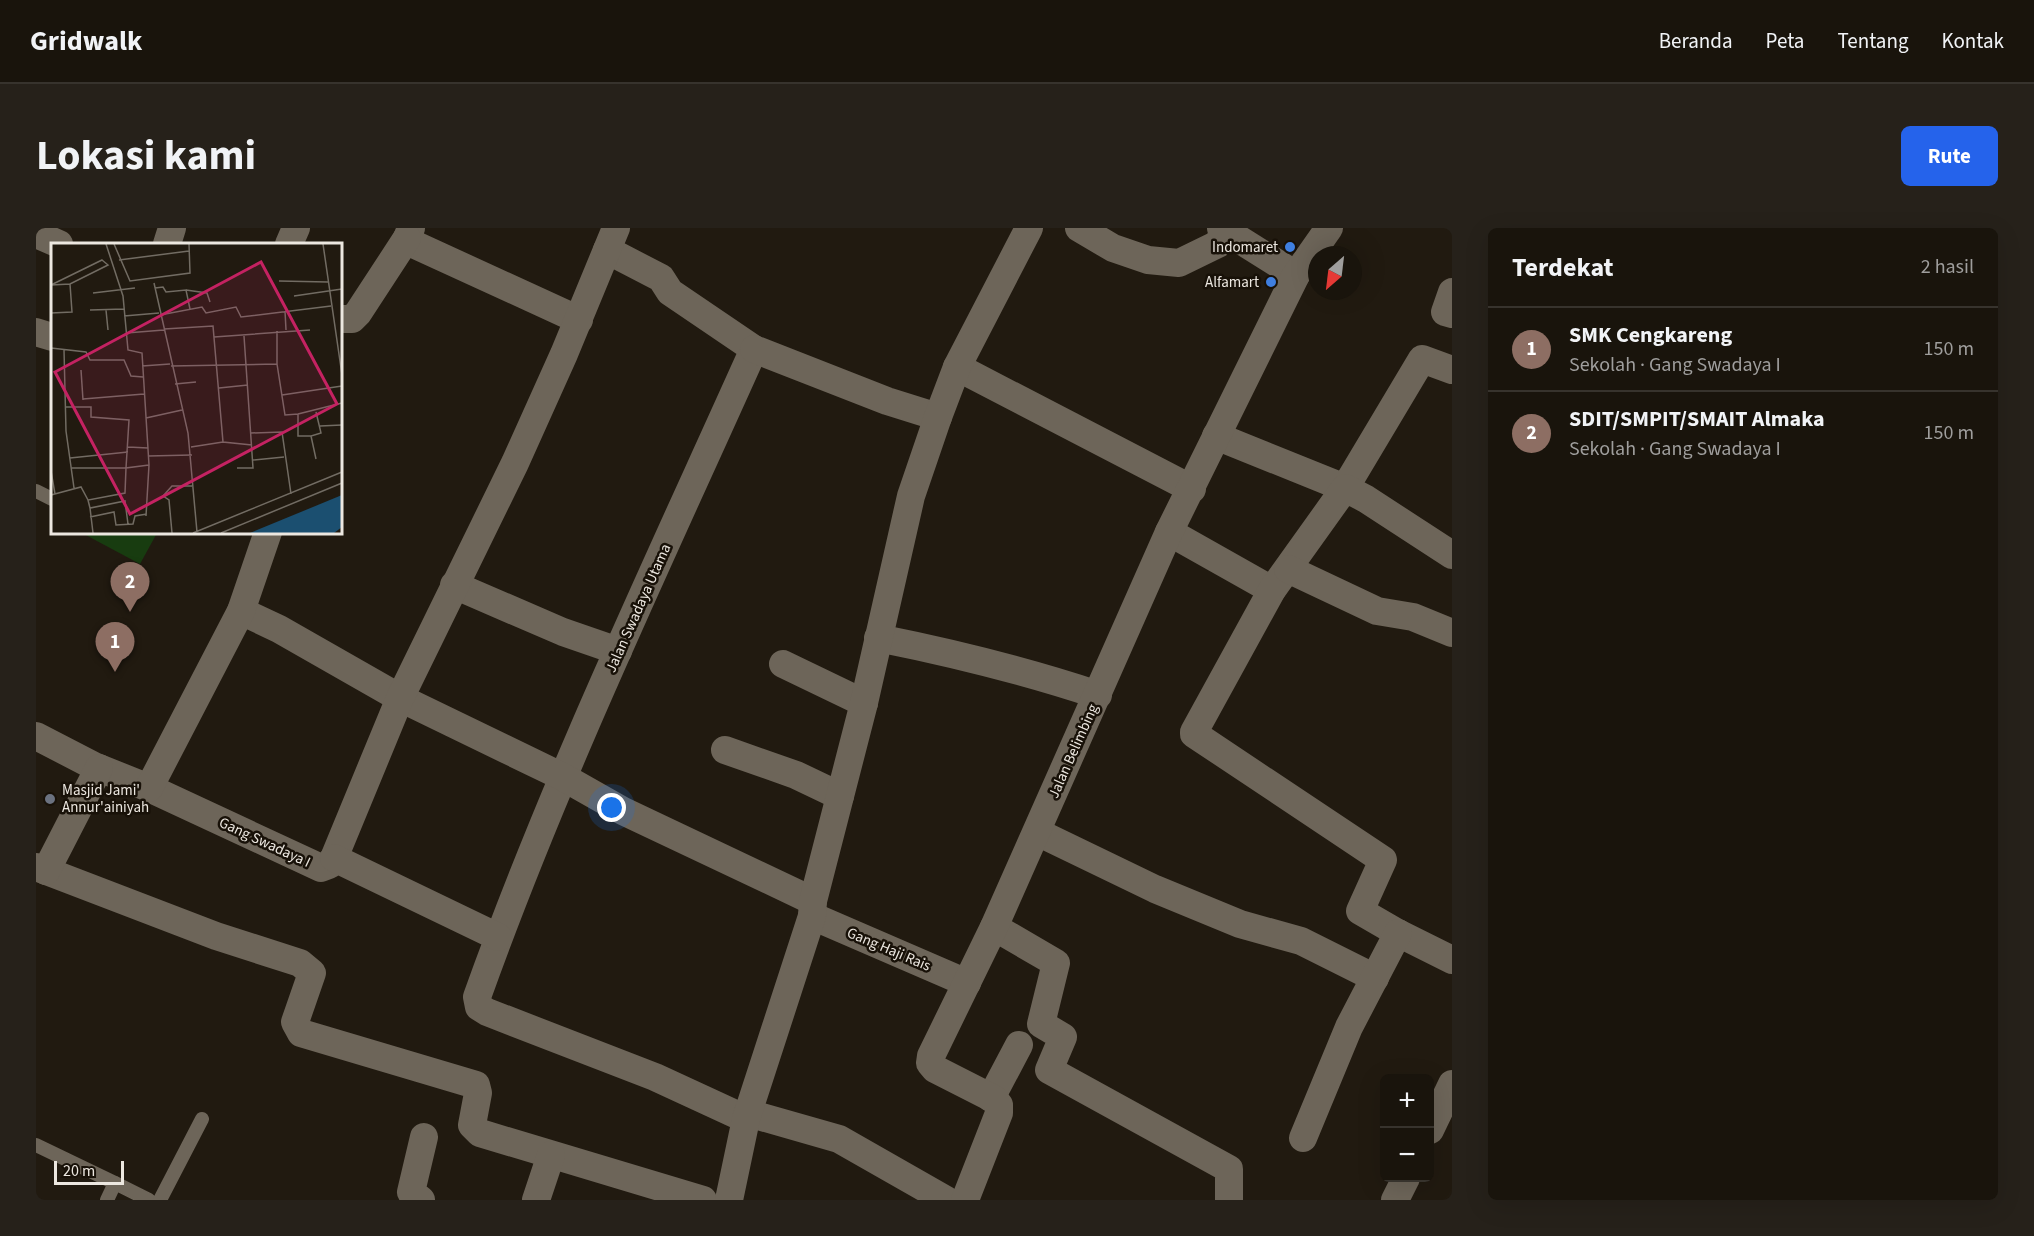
<!DOCTYPE html>
<html lang="id">
<head>
<meta charset="utf-8">
<style>
	body { margin:0; font-family:"Source Sans 3",sans-serif; background:#26211a; color:#f1f3f6 }
	.controls { position:absolute; right:18px; bottom:18px; display:grid; overflow:hidden; border-radius:9px; box-shadow:0 6px 24px #0002 }
	.controls button { width:54px; height:54px; display:grid; place-items:center; padding:0; border:0; border-bottom:2px solid #37332d; background:#19140c; color:#f1f3f6; font:30px sans-serif }
	.compass { position:absolute; left:1272px; top:18px; width:54px; height:54px; border-radius:50%; background:#19140c; box-shadow:0 6px 24px #0002; rotate:208deg }
	.scale { position:absolute; left:18px; bottom:15px; width:70px; box-sizing:border-box; padding-left:6px; border:3px solid #ece7e0; border-top:0; font-size:16px; line-height:21px; white-space:nowrap; color:#ece7e0; -webkit-text-stroke:4px #181108; paint-order:stroke }
	.you { position:absolute; left:576px; top:580px; width:21px; height:21px; margin:-15px; border:4px solid #fff; border-radius:50%; background:#1a73e8; box-shadow:0 0 0 9px #1a73e833 }
	.badge { display:grid; place-items:center; width:39px; height:39px; border-radius:50%; background:#2563eb; color:#fff; font-size:20px; font-weight:700 }
	.pin { position:absolute; translate:-50% -50px; filter:drop-shadow(0 2px 3px #0008) }
	.pin::after { content:''; position:absolute; top:32px; width:21px; height:18px; background:inherit; clip-path:polygon(0 0,100% 0,50% 100%) }
	.list { margin:0; padding:0; list-style:none }
	h2 { display:flex; justify-content:space-between; align-items:center; height:78px; margin:0; padding:0 24px; font-size:26px }
	h2 small { font-size:20px; font-weight:400; color:#9f9e9d }
	.list li { display:grid; grid-template-columns:39px 1fr auto; gap:18px; align-items:center; box-sizing:border-box; height:84px; padding:0 24px; border-top:2px solid #37332d }
	.list b { display:block; font-size:22px; white-space:nowrap }
	.list p { margin:0; font-size:20px; white-space:nowrap; color:#9f9e9d }
	.list em { font-size:20px; font-style:normal; color:#9f9e9d }
	.map { position:relative; flex:none; width:1416px; height:972px; overflow:hidden; border-radius:9px }
	header { display:flex; align-items:center; gap:36px; box-sizing:border-box; height:84px; padding:0 30px; background:#19140c; border-bottom:2px solid #37332d }
	header strong { font-size:28px }
	nav { display:flex; gap:33px; margin-inline-start:auto; font-size:21px }
	.intro { display:flex; align-items:center; justify-content:space-between; box-sizing:border-box; height:144px; padding:0 36px }
	h1 { margin:0; font-size:42px }
	.button { padding:15px 27px; border-radius:9px; background:#2563eb; color:#fff; font-size:21px; font-weight:700 }
	main { display:flex; gap:36px; padding:0 36px }
	aside { flex:1; background:#19140c; border-radius:9px; box-shadow:0 6px 24px #0002 }
	.map>svg:first-child { display:block }
	.green { fill:#183c10 }
	.lines { fill:none; stroke-linecap:round; stroke-linejoin:round }
	.lane { stroke:#6d6559; stroke-width:14 }
	.street { stroke:#6d6559; stroke-width:28 }
	.shop-dot { fill:#3f7fe0; stroke:#181108; stroke-width:2 }
	.worship-dot { fill:#6b7280; stroke:#181108; stroke-width:2 }
	.labels { text-anchor:middle; stroke-width:5; stroke-linejoin:round; paint-order:stroke }
	.poi-label { font-size:15px; fill:#ece7e0; stroke:#181108; text-anchor:end }
	.street-label { font-size:15px; fill:#ece7e0; stroke:#181108 }
	.inset-road { fill:none; stroke:#726c63; stroke-width:1.5 }
	.view { fill:#c42262; fill-opacity:0.15; stroke:#c42262; stroke-width:3 }
	.inset-edge { fill:none; stroke:#ece7e0; stroke-width:3 }
</style>
</head>
<body>
<header>
<strong>Gridwalk</strong>
<nav><a>Beranda</a><a>Peta</a><a>Tentang</a><a>Kontak</a></nav>
</header>
<div class="intro"><h1>Lokasi kami</h1><a class="button">Rute</a></div>
<main>
<div class="map">
<svg width="1416" height="972" viewBox="0 0 1416 972">
	<rect width="100%" height="100%" fill="#211a10"/>
	<!-- green -->
	<polygon class="green" points="46,305 121,305 104,336"/>
	<g class="lines">
		<!-- lane -->
		<g class="lane">
			<polyline points="0,263 16,271"/>
			<polyline points="0,917 79,955"/>
			<polyline points="71,972 79,955 113,972"/>
			<polyline points="124,972 166,891"/>
		</g>
		<!-- street -->
		<g class="street">
			<polyline points="375,0 371,10 375,15 543,92"/>
			<polyline points="1043,0 1077,20 1112,32 1143,35 1182,16 1188,3"/>
			<polyline points="1185,0 1260,47"/>
			<polyline points="0,6 23,16"/>
			<polyline points="131,16 136,0"/>
			<polyline points="253,16 260,0"/>
			<path d="M571,22L625,50L634,64L718,121C622,335 520,548 441,769L443,779L451,784L619,849L710,891"/>
			<polyline points="1416,64 1409,84 1416,86"/>
			<polyline points="304,91 316,91 322,85 371,10"/>
			<polyline points="0,104 16,109"/>
			<polyline points="718,121 851,173 902,189"/>
			<polyline points="921,139 1156,261"/>
			<polyline points="1180,208 1309,260 1386,131 1416,142"/>
			<polyline points="1133,304 1236,362"/>
			<polyline points="1416,327 1330,271 1309,260 1236,362 1158,504 1158,506 1347,632 1324,683 1362,705 1416,732"/>
			<polyline points="1252,341 1341,383 1377,389 1416,405"/>
			<polyline points="418,357 527,404 582,423"/>
			<polyline points="205,383 243,401 364,470 527,549 587,583 777,673"/>
			<path d="M842,410C917,425 990,443 1062,467"/>
			<polyline points="747,436 828,475"/>
			<polyline points="0,508 58,538 113,560 285,640 293,637 298,630 364,470 479,235 528,126 580,0"/>
			<polyline points="689,522 760,547 804,568"/>
			<polyline points="113,560 205,383 232,304"/>
			<polyline points="1001,604 1119,661 1204,696 1265,713 1339,750"/>
			<polyline points="298,630 462,709"/>
			<polyline points="0,639 180,708 264,735 276,745 259,794 265,805 440,857 442,865 436,897 444,905 667,972"/>
			<polyline points="10,643 63,540"/>
			<polyline points="776,688 931,755"/>
			<polyline points="958,699 1020,735 1005,796 1027,809 1013,842 1193,941 1193,972"/>
			<polyline points="955,870 983,817"/>
			<polyline points="712,885 803,911 910,972"/>
			<polyline points="1394,902 1416,856"/>
			<polyline points="1267,910 1313,799 1362,705"/>
			<polyline points="385,972 375,964 388,909"/>
			<polyline points="500,972 515,927"/>
			<polyline points="693,972 710,891 776,688 777,673 828,475 875,268 902,189 921,139 993,0"/>
			<polyline points="929,972 963,885 963,877 958,871 899,841 894,835 895,828 958,699 1133,304 1260,47 1293,0"/>
			<polyline points="1359,972 1370,950"/>
		</g>
	</g>
	<!-- markers -->
	<g class="shop-dot">
		<circle cx="1254" cy="19" r="6"/>
		<circle cx="1235" cy="54" r="6"/>
	</g>
	<circle class="worship-dot" cx="14" cy="571" r="6"/>
	<g class="labels">
		<!-- poi labels -->
		<g class="poi-label">
			<text x="1242" y="24">Indomaret</text>
			<text x="1223" y="59">Alfamart</text>
			<text x="26" y="567" text-anchor="start">Masjid Jami'<tspan x="26" dy="17">Annur'ainiyah</tspan></text>
		</g>
		<!-- street labels -->
		<g class="street-label">
			<text transform="translate(602 380) rotate(-66)" y="5">Jalan Swadaya Utama</text>
			<text transform="translate(1037 523) rotate(-66)" y="5">Jalan Belimbing</text>
			<text transform="translate(229 614) rotate(25)" y="5">Gang Swadaya I</text>
			<text transform="translate(853 721) rotate(23)" y="5">Gang Haji Rais</text>
		</g>
	</g>
	<!-- overview -->
	<g transform="translate(15 15)">
		<rect width="291" height="291" fill="#211a10"/>
		<path d="M291,252V284L283,290H199Z" fill="#1b4f70"/>
		<path class="inset-road" d="M55,1L72,53L77,107L91,110L98,222L95,273M63,1L79,38L139,30L138,1M272,1L291,132M51,17L57,22L19,41L0,42ZM68,17L138,8M228,38L277,39M103,40L137,190L146,289M104,45L112,44L115,49L135,47L139,66M135,47L156,50L159,59M42,50L84,45M243,53L291,46M39,67L73,66M55,67L57,87M234,68L235,87M0,70L21,69L19,41M109,72L151,64L155,70L185,64L190,74L280,63M73,73L108,70M113,86L162,83L172,199L201,202M226,88V121L234,172L247,171V193H260M75,90L113,87M163,94L259,87M0,105L35,109L39,117H73L80,133L92,134M13,107L15,188L23,245M91,123L119,121M120,123L226,121M30,127L32,157M124,141L145,139M168,145L197,142M231,152L291,143M32,156L93,151M14,164H40V174L78,177L75,225H20M247,171L291,160M95,175L131,167M269,183L291,182M200,190L231,189L240,251M77,204L97,205M140,204L172,199M97,213L141,212M19,215L77,209M265,216L260,193L270,190L265,169M202,217L233,214M186,225H202L193,93M0,228L4,251M0,252L30,244L37,257M112,253L118,257L121,290M112,253L121,243H141M39,265L42,290M39,274L63,269L65,282L82,281L84,273L96,271M77,281L74,258L39,265L37,257L74,250L75,225L98,222M142,290L291,229M170,290L291,240"/>
		<path class="view" d="M210,19L286,161L79,271L4,129Z"/>
		<rect width="291" height="291" class="inset-edge"/>
	</g>
</svg>
<div class="controls">
<button>+</button>
<button>−</button>
</div>
<svg class="compass" viewBox="-18 -18 36 36"><path d="M0-13l5 13h-10z" fill="#e53935"/><path d="M0 13l5-13h-10z" fill="#9f9e9d"/></svg>
<div class="scale">20 m</div>
<div class="you"></div>
<div class="pin badge" style="left:79px;top:444px;background:#8d6e63">1</div>
<div class="pin badge" style="left:94px;top:384px;background:#8d6e63">2</div>
</div>
<aside>
<h2>Terdekat<small>2 hasil</small></h2>
<ul class="list">
<li><span class="badge" style="background:#8d6e63">1</span><div><b>SMK Cengkareng</b><p>Sekolah · Gang Swadaya I</p></div><em>150 m</em></li>
<li><span class="badge" style="background:#8d6e63">2</span><div><b>SDIT/SMPIT/SMAIT Almaka</b><p>Sekolah · Gang Swadaya I</p></div><em>150 m</em></li>
</ul>
</aside>
</main>
</body>
</html>
